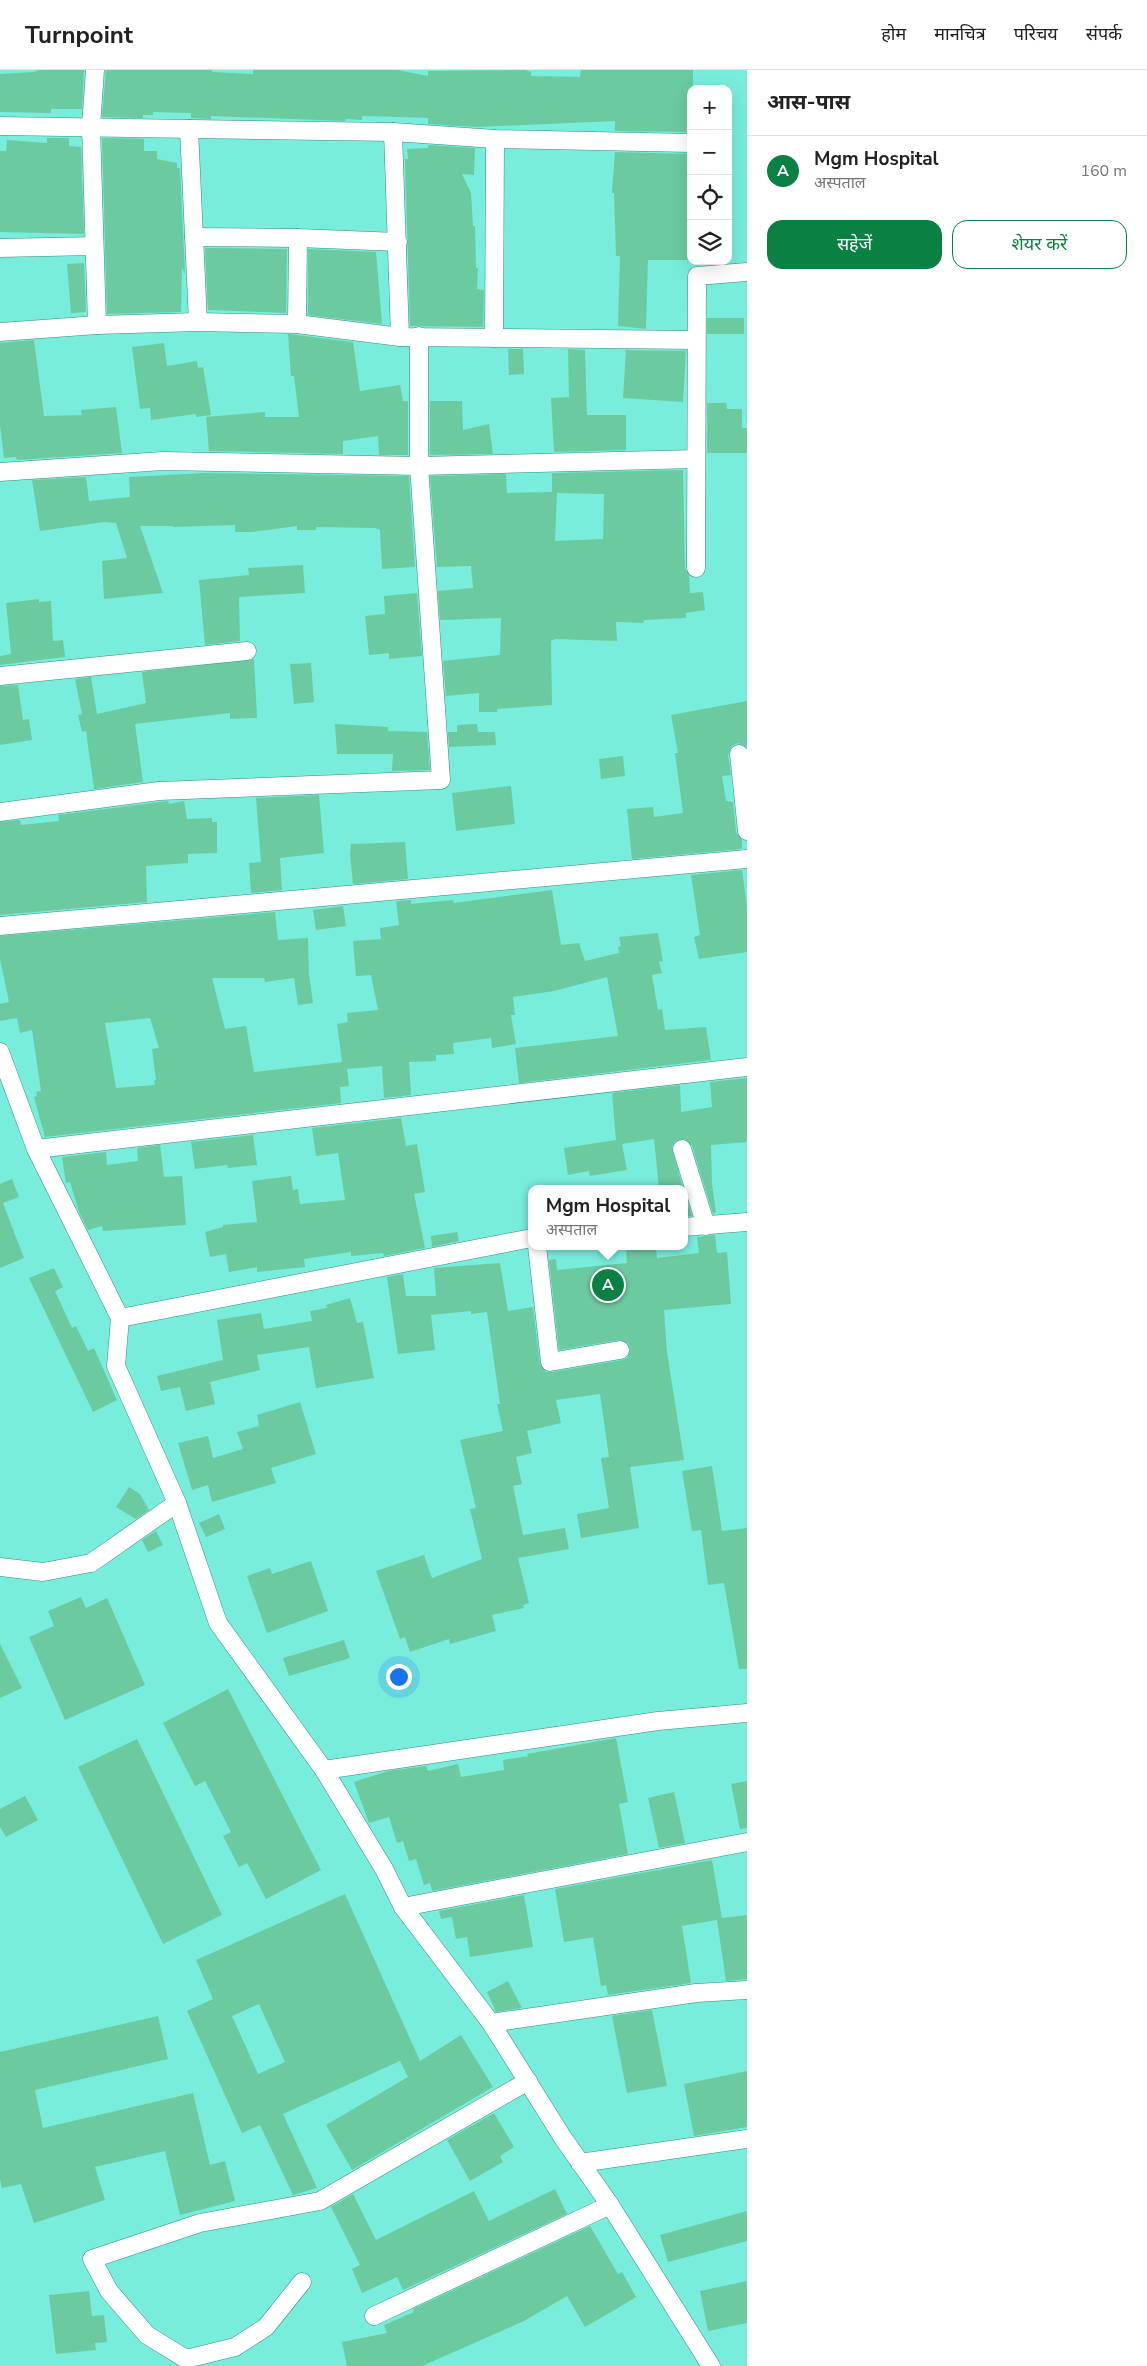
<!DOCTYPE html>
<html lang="hi">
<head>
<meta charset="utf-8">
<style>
	body { margin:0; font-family:"Nunito Sans","Noto Sans Devanagari",sans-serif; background:#f6f6f6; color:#222 }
	.controls { position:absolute; right:15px; top:15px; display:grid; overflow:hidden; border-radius:10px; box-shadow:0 5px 20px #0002 }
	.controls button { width:45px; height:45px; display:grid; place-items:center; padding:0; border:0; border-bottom:1px solid #e0e0e0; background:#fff; color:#222; font:25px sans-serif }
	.you { position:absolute; left:398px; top:1606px; width:18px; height:18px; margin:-12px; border:4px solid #fff; border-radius:50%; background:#1a73e8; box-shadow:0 0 0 8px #1a73e833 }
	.badge { display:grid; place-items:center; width:32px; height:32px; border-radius:50%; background:#0b8043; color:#fff; font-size:16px; font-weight:700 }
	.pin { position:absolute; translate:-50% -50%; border:2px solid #fff; box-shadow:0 1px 5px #0006 }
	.popup { position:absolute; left:528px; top:1115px; width:160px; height:65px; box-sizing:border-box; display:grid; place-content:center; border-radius:10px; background:#fff; filter:drop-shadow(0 1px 4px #0005); font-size:16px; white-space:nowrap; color:#767676 }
	.popup b { font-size:19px; color:#222 }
	.popup::after { content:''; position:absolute; left:50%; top:100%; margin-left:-10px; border:10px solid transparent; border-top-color:#fff }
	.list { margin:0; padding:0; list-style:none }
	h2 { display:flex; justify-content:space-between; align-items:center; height:65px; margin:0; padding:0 20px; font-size:21px }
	h2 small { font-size:16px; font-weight:400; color:#767676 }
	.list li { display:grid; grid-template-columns:32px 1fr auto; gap:15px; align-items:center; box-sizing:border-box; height:70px; padding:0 20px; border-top:1px solid #e0e0e0 }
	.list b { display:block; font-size:19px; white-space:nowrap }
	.list p { margin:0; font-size:16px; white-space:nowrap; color:#767676 }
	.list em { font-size:16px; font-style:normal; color:#767676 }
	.actions { display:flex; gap:10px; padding:15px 20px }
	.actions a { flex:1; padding:11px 0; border:1px solid #0b8043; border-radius:15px; text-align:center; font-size:18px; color:#0b8043 }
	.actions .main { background:#0b8043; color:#fff }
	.icon { flex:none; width:28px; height:28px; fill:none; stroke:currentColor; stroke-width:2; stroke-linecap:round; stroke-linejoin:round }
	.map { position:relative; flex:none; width:747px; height:2296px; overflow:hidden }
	header { display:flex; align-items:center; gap:30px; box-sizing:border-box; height:70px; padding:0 25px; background:#fff; border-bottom:1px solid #e0e0e0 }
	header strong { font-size:24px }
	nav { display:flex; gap:28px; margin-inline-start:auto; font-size:18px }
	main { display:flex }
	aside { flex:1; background:#fff }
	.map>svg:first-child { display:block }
	.building { fill:#6ccaa0; fill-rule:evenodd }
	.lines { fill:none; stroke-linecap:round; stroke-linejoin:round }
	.minor-casing { stroke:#318e82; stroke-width:19 }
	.minor { stroke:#fff; stroke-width:18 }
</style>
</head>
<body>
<header>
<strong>Turnpoint</strong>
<nav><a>होम</a><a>मानचित्र</a><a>परिचय</a><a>संपर्क</a></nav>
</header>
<main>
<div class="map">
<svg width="747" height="2296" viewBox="0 0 747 2296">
	<rect width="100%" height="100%" fill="#78eddc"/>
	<!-- building -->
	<g class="building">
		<polygon points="39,0 84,0 82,39 51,39 51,43 0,42 0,4 34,2"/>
		<polygon points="106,0 212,0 212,2 253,4 253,0 398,0 428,6 428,1 525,0 531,2 531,6 580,7 581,0 693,0 693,19 691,19 691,49 689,49 688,62 615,61 615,51 477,57 428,54 428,48 399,47 362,46 362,50 346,49 345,51 211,46 211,49 191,48 191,43 153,42 153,45 143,45 143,48 102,47"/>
		<polygon points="47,68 69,68 69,76 81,77 84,164 0,162 0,81 6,81 7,70 47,73"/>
		<polygon points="102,68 144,69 144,81 157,81 157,89 177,93 177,98 180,98 185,204 182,198 181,242 107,244"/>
		<polygon points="428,75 475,78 474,105 462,104 471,123 473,156 475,156 476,198 478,198 477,219 484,220 483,257 410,256 405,89 408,89 407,79 428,78"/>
		<polygon points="615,82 690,84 687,131 691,131 691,190 648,190 646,259 618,256 620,186 616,186 614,123 612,123"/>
		<polygon points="205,178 287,179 286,243 208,240"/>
		<polygon points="308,179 376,182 382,254 308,245"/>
		<polygon points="84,193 86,242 71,243 67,194"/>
		<rect x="707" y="248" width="37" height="16"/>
		<polygon points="288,264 353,272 360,321 400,315 403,331 408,331 408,385 379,385 378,366 343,371 343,384 209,381 206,347 265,342 265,347 299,347 294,306 291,306"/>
		<polygon points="34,270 44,346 82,345 81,340 116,337 122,383 17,390 16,387 4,388 0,355 0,273"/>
		<polygon points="164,273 167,296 197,291 198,298 203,297 211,345 196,347 196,344 151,350 150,338 140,339 132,277"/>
		<polygon points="508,279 523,279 524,304 509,305"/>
		<polygon points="568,279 585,280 587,345 626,345 626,380 554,382 551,328 569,327"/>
		<polygon points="626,280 686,281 683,332 623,328"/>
		<polygon points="430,331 462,331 463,360 489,354 493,384 430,385"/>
		<polygon points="707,333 726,333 727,339 742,339 742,358 747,358 747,383 707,383"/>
		<path d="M683,400L685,498L689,505L690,523L703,522L705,540L686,543V548L644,550L643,553L616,552L617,571L555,569L551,571L552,635L497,639V642H479V623L446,626L443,591L500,585L501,548L440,550L438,521L473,518L471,496L437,497L430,406L506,404L507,423L552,422V403ZM557,423L604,424L603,469L555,471Z"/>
		<polygon points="205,403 409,406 415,497 382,499 380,460 375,458 316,457 316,460 297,460 297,456 253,462 235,462 235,455 173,457 173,456 140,456 163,523 104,529 102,491 127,488 116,453 104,452 40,461 32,410 86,407 89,431 130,427 129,407"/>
		<polygon points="303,495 305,523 239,527 240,571 205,575 199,510 249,505 248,498"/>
		<polygon points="417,523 422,586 389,589 389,583 369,585 365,546 385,544 384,526"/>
		<polygon points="39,529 39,532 51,531 53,571 63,570 65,587 0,595 0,586 11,584 6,533"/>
		<polygon points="254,589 257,648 230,649 230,643 135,654 143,712 94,719 86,661 82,662 78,645 82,644 75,609 91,607 97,644 146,633 142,602"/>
		<polygon points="311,593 314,632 294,634 290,594"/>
		<polygon points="18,615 23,650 29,649 32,670 0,675 0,616"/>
		<polygon points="747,631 747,677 738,673 732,676 728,685 731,705 722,706 726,731 733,732 736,762 742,770 742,779 632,789 627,739 653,737 654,747 683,743 675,683 678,683 671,645"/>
		<polygon points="335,654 388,657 388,661 427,662 430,700 392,701 393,684 337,684"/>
		<polygon points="477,654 478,662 495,662 496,675 449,677 448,662 457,662 457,655"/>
		<polygon points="623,686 625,706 601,709 599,689"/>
		<polygon points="511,716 515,754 456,761 452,723"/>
		<polygon points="319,725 324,783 280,788 282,820 251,823 249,793 261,792 256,728"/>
		<polygon points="168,731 169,734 184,731 187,749 212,748 212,752 217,752 217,783 188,784 188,793 146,796 147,832 0,845 0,752 20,750 21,755 59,751 58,745"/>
		<polygon points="405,772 408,809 353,814 350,784 351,774"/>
		<polygon points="742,800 747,837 747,882 699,889 694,867 700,865 691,805"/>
		<path d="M552,820L561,875L579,873L585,891L619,883L618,877L621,876L619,867L658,863L663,891L659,892L662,903L652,905L658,940L662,939L665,960L706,957L711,990L519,1013L515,978L618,966L607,907L554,921L513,927L515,945H511L516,974L492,978L491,968L453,973L454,984L436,985V991L409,992L411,1025L384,1028L382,996L347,999L349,1016L340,1017L341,1033L45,1067L34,1027L37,1026L36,1022L41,1021L32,960L20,963L17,948L0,951V934L9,932L0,889V866L275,842L278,870L308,868L309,904L313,933L298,935L294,908L265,912L264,908H212L225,959L246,956L254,1002L342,992L337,954L348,952L347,943L378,940L371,905L356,906L353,871L381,869L380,858L399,855L396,831L411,830V834L453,830L454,833ZM150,948L159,978L152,979L156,1010H154L155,1015L116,1018L105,953Z"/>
		<polygon points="343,836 346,856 316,860 313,840"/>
		<polygon points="747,1008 747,1072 711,1075 712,1114 716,1142 713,1144 692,1076 685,1069 675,1071 672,1077 683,1119 659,1119 654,1069 622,1074 627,1100 590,1106 589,1101 568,1105 564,1078 616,1070 612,1023 680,1015 681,1042 712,1037 710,1012"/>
		<polygon points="401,1048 406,1076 417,1074 425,1122 414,1124 425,1178 384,1186 383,1183 351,1186 351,1182 304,1189 305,1197 257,1202 257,1197 229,1202 226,1184 210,1187 205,1162 223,1157 223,1155 257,1152 252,1111 291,1106 293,1120 298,1119 300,1134 345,1130 338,1083 316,1086 312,1058"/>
		<polygon points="253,1065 257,1095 228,1098 227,1095 195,1099 191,1072"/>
		<polygon points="160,1075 164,1107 182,1106 186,1155 103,1161 102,1156 88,1160 79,1142 70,1112 66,1113 62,1087 106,1082 107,1095 138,1091 137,1078"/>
		<polygon points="12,1109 19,1127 3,1133 24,1188 0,1198 0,1114"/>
		<polygon points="684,1122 692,1146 684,1146"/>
		<polygon points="457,1162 459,1171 432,1177 431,1166"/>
		<polygon points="715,1165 717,1183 727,1182 731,1234 664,1240 667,1282 684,1390 630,1397 639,1458 581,1468 577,1444 609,1438 601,1388 609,1387 600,1324 556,1330 561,1353 527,1361 532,1383 516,1387 522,1414 513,1416 523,1465 565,1458 569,1479 518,1488 529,1533 523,1535 524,1538 492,1545 496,1561 450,1574 449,1569 410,1582 405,1567 400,1569 376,1501 424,1485 432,1508 482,1489 470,1439 476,1438 460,1370 503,1361 497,1334 500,1334 487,1242 471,1244 471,1241 431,1245 435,1280 398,1284 387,1207 403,1204 406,1226 436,1226 434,1198 500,1193 508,1241 533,1237 540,1294 546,1302 552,1302 622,1290 627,1288 630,1279 628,1273 619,1270 559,1280 549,1190 556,1189 557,1200 627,1193 626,1178 656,1176 657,1188 699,1183 697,1167"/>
		<polygon points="54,1198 63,1217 55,1221 72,1258 76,1256 88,1281 94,1278 117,1330 93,1342 29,1208"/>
		<polygon points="350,1228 357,1253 363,1252 374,1308 316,1318 309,1277 257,1285 260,1300 210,1312 215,1334 186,1341 180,1317 161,1321 157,1306 223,1290 217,1250 261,1243 264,1259 312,1251 310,1241 327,1238 326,1235"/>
		<polygon points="300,1332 316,1384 271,1398 276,1413 212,1432 208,1415 192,1420 178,1373 208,1366 213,1388 243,1379 237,1362 259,1356 257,1345"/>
		<polygon points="712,1396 722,1461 747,1458 747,1599 739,1599 724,1513 708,1515 701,1460 692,1461 682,1401"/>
		<polygon points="129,1417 140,1424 149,1440 136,1449 116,1437"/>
		<polygon points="219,1444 225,1459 206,1467 199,1453"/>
		<polygon points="156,1461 163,1475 148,1482 142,1470"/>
		<polygon points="311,1491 328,1541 267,1563 247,1506 270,1498 272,1504"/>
		<polygon points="81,1527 86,1538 107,1528 145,1615 65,1650 29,1567 54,1556 48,1541"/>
		<polygon points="344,1570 350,1588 289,1606 283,1588"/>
		<polygon points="0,1574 22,1618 0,1628"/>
		<polygon points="228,1619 321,1800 266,1829 247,1793 239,1797 223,1766 231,1762 205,1711 195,1716 163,1653"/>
		<polygon points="616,1668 628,1732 619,1734 628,1784 432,1821 430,1813 424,1815 416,1789 409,1791 403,1771 397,1773 389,1747 369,1753 354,1712 388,1701 426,1696 428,1701 458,1694 461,1707 504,1700 503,1690 528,1686 527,1684"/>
		<polygon points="137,1669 222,1845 163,1874 78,1697"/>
		<polygon points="747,1711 747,1758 740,1759 731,1714"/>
		<polygon points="674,1722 685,1773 659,1778 648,1728"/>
		<polygon points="25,1726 38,1750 6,1767 0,1757 0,1739"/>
		<polygon points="712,1790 722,1848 747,1845 747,1909 726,1911 717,1850 682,1856 691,1913 608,1925 606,1915 601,1916 593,1867 595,1867 564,1872 555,1819"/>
		<path d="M345,1824L420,1991L461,1965L493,2017L352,2100L326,2055L408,2007L400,1991L283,2044L317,2118L293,2125L260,2055L242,2063L187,1941L213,1929L196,1890ZM259,1934L285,1992L258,2004L232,1946Z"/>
		<polygon points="524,1825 533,1877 470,1887 467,1867 456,1869 452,1847 441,1849 439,1841"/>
		<polygon points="508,1911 522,1938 496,1942 487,1922"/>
		<polygon points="652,1940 667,2016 627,2023 612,1946"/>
		<polygon points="158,1946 168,1989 35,2020 43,2058 193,2023 210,2095 225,2091 235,2131 180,2145 165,2081 95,2097 105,2130 34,2153 21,2114 2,2118 0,2109 0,1982"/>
		<polygon points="747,2001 747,2057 694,2066 684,2014"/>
		<polygon points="494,2043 514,2077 500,2086 503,2092 470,2111 447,2070"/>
		<polygon points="555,2119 567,2144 403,2220 397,2207 362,2223 352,2199 360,2195 331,2137 353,2124 376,2170 474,2121 489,2151"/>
		<polygon points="747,2141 747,2171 668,2192 660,2165"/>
		<polygon points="590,2156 618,2204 622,2202 636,2227 618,2238 585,2257 567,2226 524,2251 422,2296 347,2296 342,2272 387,2263 384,2255 414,2242 413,2239"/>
		<polygon points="747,2211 747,2253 708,2261 700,2221"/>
		<polygon points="89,2221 92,2246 104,2245 107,2272 95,2273 96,2280 56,2284 49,2225"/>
	</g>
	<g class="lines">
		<defs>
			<g id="minor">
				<polyline points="95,0 91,56 97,255"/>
				<polyline points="0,56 393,62 495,69 691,73"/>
				<polyline points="189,59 198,252"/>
				<polyline points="393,62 400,267"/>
				<polyline points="194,167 298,168 398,172"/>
				<polyline points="0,178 94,176"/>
				<polyline points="297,254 298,168"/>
				<polyline points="0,262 97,255 198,252 297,254 400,267 696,270"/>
				<polyline points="494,268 495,69"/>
				<polyline points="0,402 163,391 419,396 696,389"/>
				<polyline points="696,498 697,206 747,202"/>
				<polyline points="0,606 247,581"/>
				<polyline points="739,684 747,761"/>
				<polyline points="0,742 159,721 441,710 419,396 419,266"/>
				<polyline points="0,856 747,789"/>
				<polyline points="0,982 36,1079 120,1248 116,1296 177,1433 218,1553 324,1700 384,1799 403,1837 491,1953 563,2068 610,2135 711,2296"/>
				<polyline points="36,1079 747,997"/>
				<polyline points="682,1079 706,1156"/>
				<polyline points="684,1157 747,1152"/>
				<polyline points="537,1176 550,1292 620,1280"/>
				<polyline points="120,1248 532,1168"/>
				<polyline points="0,1497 43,1502 91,1493 177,1433"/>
				<polyline points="324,1700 658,1651 747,1643"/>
				<polyline points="403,1837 747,1772"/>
				<polyline points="491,1953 696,1923 747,1920"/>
				<polyline points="580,2093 747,2069"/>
				<polyline points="302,2212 266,2257 235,2277 186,2289 147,2265 109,2221 92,2189 200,2153 320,2131 528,2011"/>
				<polyline points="374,2246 610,2135"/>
			</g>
		</defs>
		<!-- minor casing -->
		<use href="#minor" class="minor-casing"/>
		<!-- minor -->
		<use href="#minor" class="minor"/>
	</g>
</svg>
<div class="controls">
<button>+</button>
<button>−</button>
<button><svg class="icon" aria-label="locate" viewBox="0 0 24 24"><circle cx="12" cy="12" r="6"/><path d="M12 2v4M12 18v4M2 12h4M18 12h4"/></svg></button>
<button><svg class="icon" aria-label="layers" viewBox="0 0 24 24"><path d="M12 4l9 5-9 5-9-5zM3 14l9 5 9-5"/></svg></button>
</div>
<div class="you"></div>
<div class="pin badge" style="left:608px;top:1215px">A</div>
<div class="popup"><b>Mgm Hospital</b>अस्पताल</div>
</div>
<aside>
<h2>आस-पास<small></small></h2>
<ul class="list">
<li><span class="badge">A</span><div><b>Mgm Hospital</b><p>अस्पताल</p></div><em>160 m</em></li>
</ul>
<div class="actions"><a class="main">सहेजें</a><a>शेयर करें</a></div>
</aside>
</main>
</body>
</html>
